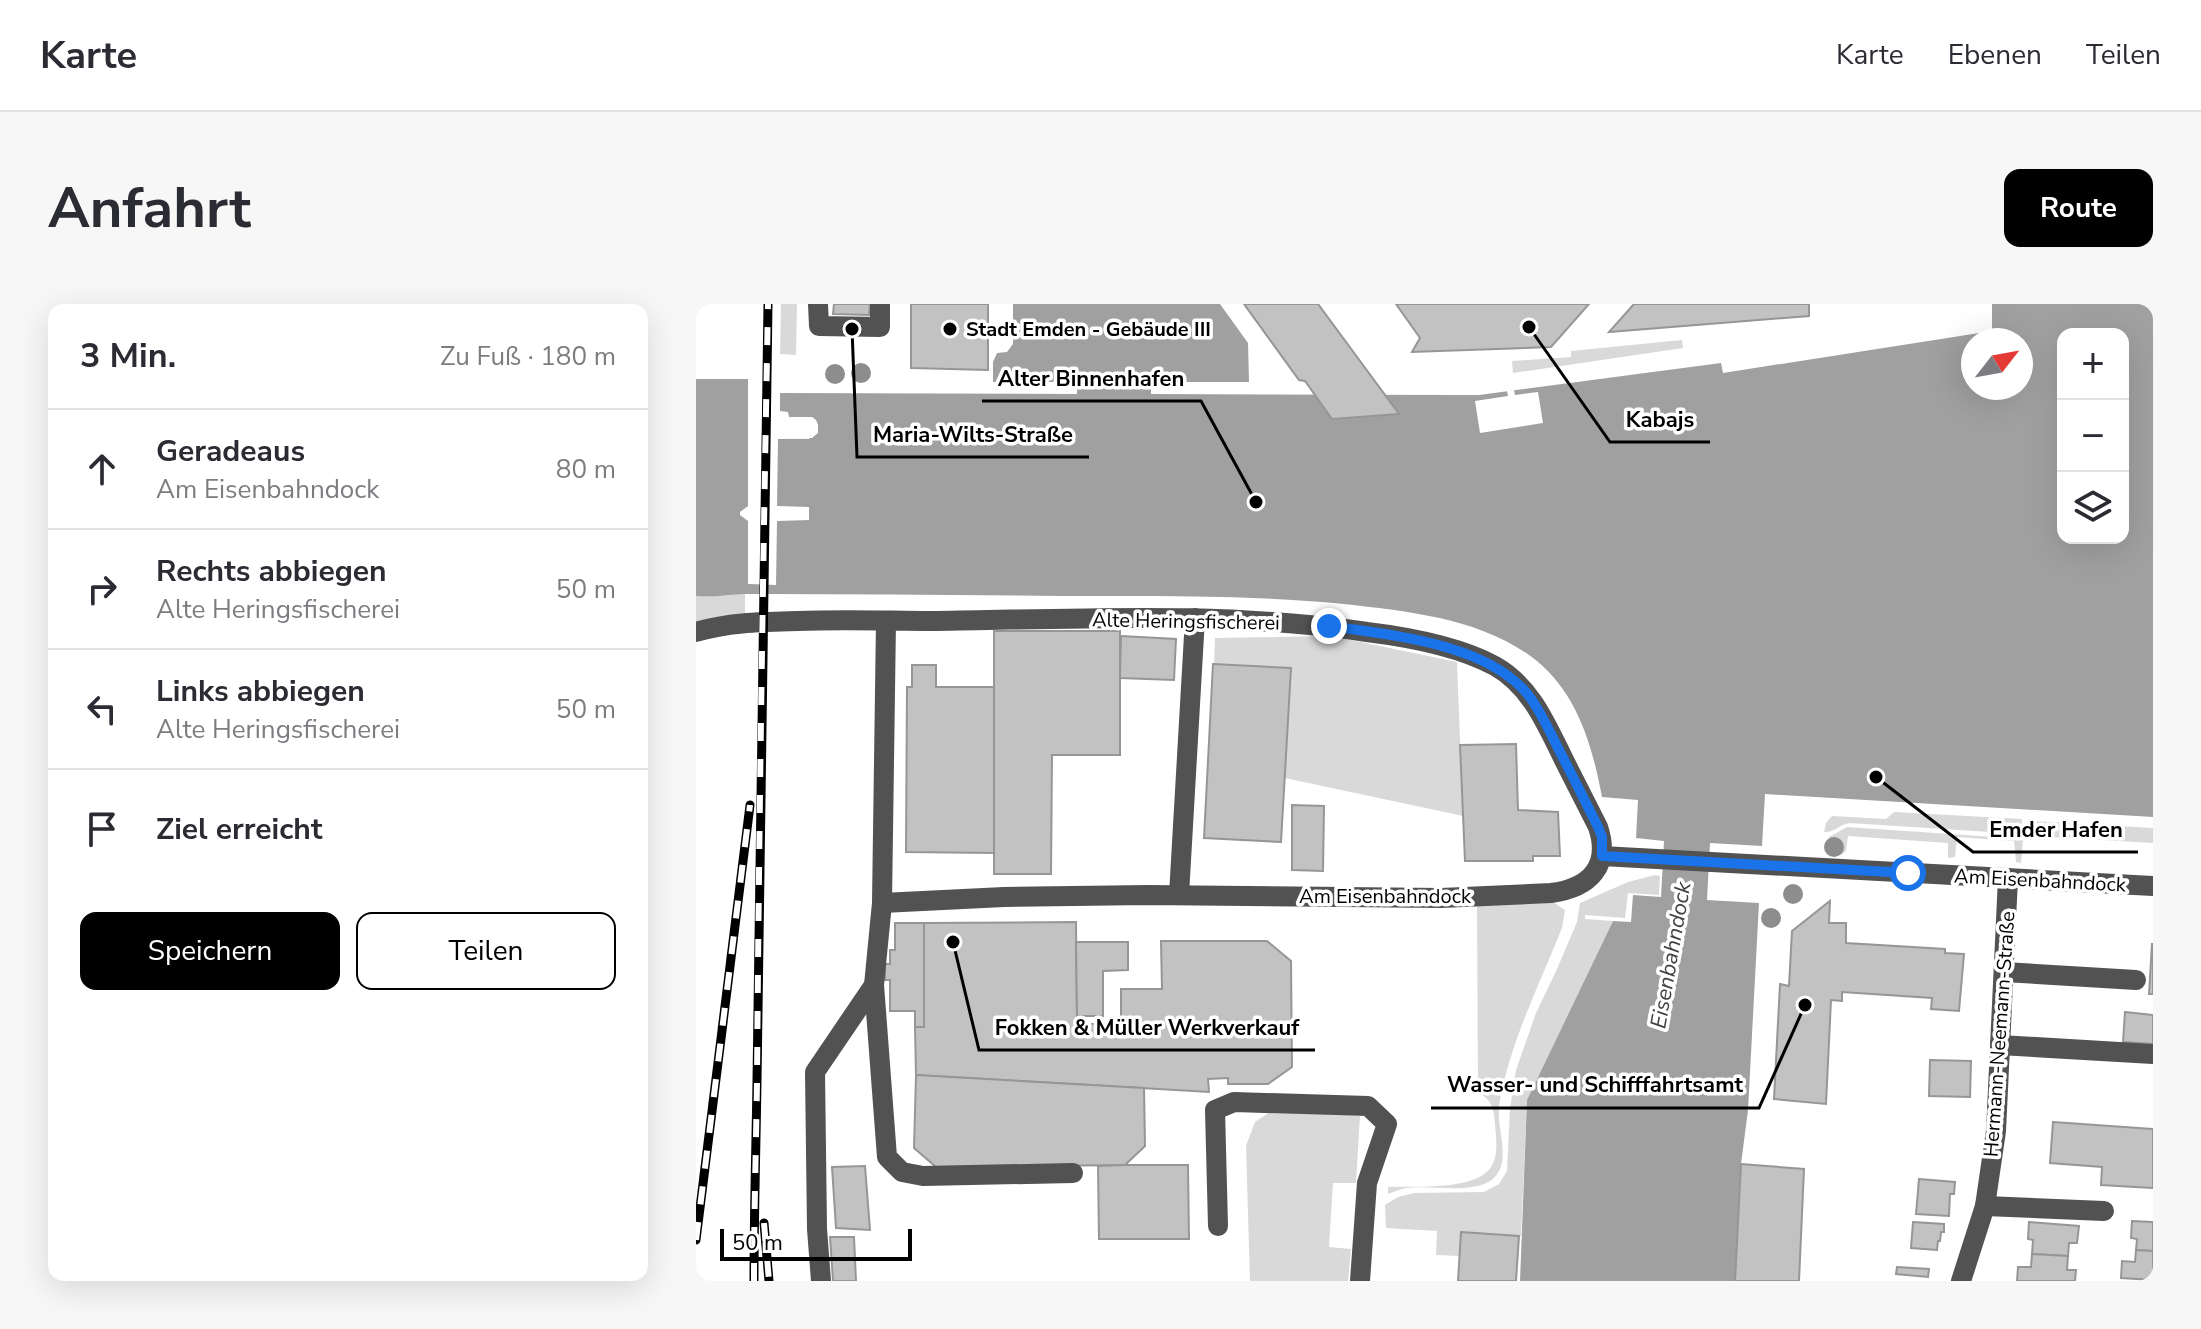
<!DOCTYPE html>
<html lang="de">
<head>
<meta charset="utf-8">
<style>
	body { margin:0; font-family:"Nunito Sans",sans-serif; background:#f7f7f7; color:#2b2b33 }
	.controls { position:absolute; right:24px; top:24px; display:grid; overflow:hidden; border-radius:16px; box-shadow:0 8px 32px #0002 }
	.controls button { width:72px; height:72px; display:grid; place-items:center; padding:0; border:0; border-bottom:2px solid #e1e1e2; background:#fff; color:#2b2b33; font:40px sans-serif }
	.compass { position:absolute; left:1265px; top:24px; width:72px; height:72px; border-radius:50%; background:#fff; box-shadow:0 8px 32px #0002; rotate:59deg }
	.scale { position:absolute; left:24px; bottom:20px; width:192px; box-sizing:border-box; padding-left:8px; border:4px solid #000; border-top:0; font-size:22px; line-height:28px; white-space:nowrap; color:#000; -webkit-text-stroke:6px #fff; paint-order:stroke }
	.stop { position:absolute; width:24px; height:24px; margin:-18px; border:6px solid #1a73e8; border-radius:50%; background:#fff }
	.stop.end { background:#1a73e8; border-color:#fff; box-shadow:0 2px 8px #0008 }
	.list { margin:0; padding:0; list-style:none }
	h2 { display:flex; justify-content:space-between; align-items:center; height:104px; margin:0; padding:0 32px; font-size:34px }
	h2 small { font-size:26px; font-weight:400; color:#7c7c81 }
	.list li { display:grid; grid-template-columns:52px 1fr auto; gap:24px; align-items:center; box-sizing:border-box; height:120px; padding:0 32px; border-top:2px solid #e1e1e2 }
	.list b { display:block; font-size:30px; white-space:nowrap }
	.list p { margin:0; font-size:26px; white-space:nowrap; color:#7c7c81 }
	.list em { font-size:26px; font-style:normal; color:#7c7c81 }
	.actions { display:flex; gap:16px; padding:24px 32px }
	.actions a { flex:1; padding:18px 0; border:2px solid #000; border-radius:16px; text-align:center; font-size:28px; color:#000 }
	.actions .main { background:#000; color:#fff }
	.icon { flex:none; width:44px; height:44px; fill:none; stroke:currentColor; stroke-width:2; stroke-linecap:round; stroke-linejoin:round }
	.map { position:relative; flex:none; width:1457px; height:977px; overflow:hidden; border-radius:16px }
	header { display:flex; align-items:center; gap:48px; box-sizing:border-box; height:112px; padding:0 40px; background:#fff; border-bottom:2px solid #e1e1e2 }
	header strong { font-size:38px }
	nav { display:flex; gap:44px; margin-inline-start:auto; font-size:28px }
	.intro { display:flex; align-items:center; justify-content:space-between; box-sizing:border-box; height:192px; padding:0 48px }
	h1 { margin:0; font-size:56px }
	.button { padding:20px 36px; border-radius:16px; background:#000; color:#fff; font-size:28px; font-weight:700 }
	main { display:flex; gap:48px; padding:0 48px }
	aside { flex:1; background:#fff; border-radius:16px; box-shadow:0 8px 32px #0002 }
	.map>svg:first-child { display:block }
	.green { fill:#d9d9d9 }
	.water { fill:#a0a0a0; fill-rule:evenodd }
	.pier { fill:#fff }
	.building { fill:#c2c2c2; stroke:#969696; stroke-width:2 }
	.lines { fill:none; stroke-linecap:round; stroke-linejoin:round }
	.minor { stroke:#525252; stroke-width:20 }
	.rail-casing { stroke:#000; stroke-width:9 }
	.rail { stroke:#fff; stroke-width:6; stroke-dasharray:18; stroke-linecap:butt }
	.tree { fill:#8d8d8d }
	.route { stroke:#1a73e8; stroke-width:10 }
	.poi-dot { fill:#000; stroke:#fff; stroke-width:3 }
	.labels { text-anchor:middle; stroke-width:7; stroke-linejoin:round; paint-order:stroke }
	.poi-label { font-size:20px; font-weight:bold; fill:#000; stroke:#fff; text-anchor:start }
	.street-label { font-size:20px; fill:#000; stroke:#fff }
	.water-label { font-size:22px; font-style:italic; fill:#414141; stroke:#fff }
	.leader { fill:none; stroke:#000; stroke-width:3 }
	.callout-dot { fill:#000; stroke:#fff; stroke-width:3 }
	.callout-label { font-size:22px; text-anchor:middle; font-weight:bold; fill:#000; stroke:#fff; stroke-width:7; stroke-linejoin:round; paint-order:stroke }
</style>
</head>
<body>
<header>
<strong>Karte</strong>
<nav><a>Karte</a><a>Ebenen</a><a>Teilen</a></nav>
</header>
<div class="intro"><h1>Anfahrt</h1><a class="button">Route</a></div>
<main>
<aside>
<h2>3 Min.<small>Zu Fuß · 180 m</small></h2>
<ul class="list">
<li><svg class="icon" aria-label="ahead" viewBox="0 0 24 24"><path d="M12 20V5M6 11l6-6 6 6"/></svg><div><b>Geradeaus</b><p>Am Eisenbahndock</p></div><em>80 m</em></li>
<li><svg class="icon" aria-label="right" viewBox="0 0 24 24"><path d="M7 20v-9h11M14 6l5 5-5 5"/></svg><div><b>Rechts abbiegen</b><p>Alte Heringsfischerei</p></div><em>50 m</em></li>
<li><svg class="icon" aria-label="left" viewBox="0 0 24 24"><path d="M17 20v-9H6M10 6l-5 5 5 5"/></svg><div><b>Links abbiegen</b><p>Alte Heringsfischerei</p></div><em>50 m</em></li>
<li><svg class="icon" aria-label="arrive" viewBox="0 0 24 24"><path d="M6 21V4h12l-3 4 3 4H6"/></svg><div><b>Ziel erreicht</b></div></li>
</ul>
<div class="actions"><a class="main">Speichern</a><a>Teilen</a></div>
</aside>
<div class="map">
<svg width="1457" height="977" viewBox="0 0 1457 977">
	<rect width="100%" height="100%" fill="#fff"/>
	<!-- green -->
	<g class="green">
		<polygon points="85,0 101,0 100,51 84,50"/>
		<polygon points="986,36 987,44 817,69 816,57 875,53 875,47"/>
		<polygon points="28,290 49,290 49,309 0,320 0,292 10,293"/>
		<polygon points="636,332 761,358 767,512 589,474 595,365 518,360 519,334"/>
		<path d="M1198,508L1326,515L1325,530L1154,519C1144,520 1138,529 1128,528L1130,519L1136,512L1190,515Z"/>
		<polygon points="1335,517 1457,524 1457,539 1337,532 1334,527"/>
		<polygon points="1151,523 1327,535 1325,559 1320,558 1318,537 1261,533 1259,553 1252,554 1252,539 1152,532 1150,547 1145,551 1132,551 1133,533"/>
		<polygon points="959,571 964,572 963,591 932,589 929,614 889,611 889,615 917,617 831,796 825,932 766,928 764,952 740,951 741,927 690,924 689,901 702,893 718,889 788,888 803,880 811,867 814,804 820,766 840,709 861,665 881,618 884,599 932,578"/>
		<path d="M857,598L869,606L866,624C843,682 813,740 803,802C800,825 818,861 794,877C773,890 734,881 710,884C704,885 698,888 692,890V883C718,882 780,887 795,863C803,851 800,834 799,820C798,805 796,795 782,789L781,602Z"/>
		<polygon points="584,806 664,812 660,879 637,879 633,943 655,945 652,977 554,977 550,842 559,818 571,810"/>
	</g>
	<!-- water -->
	<path class="water" d="M317,0H524L552,39L553,78H455V90L763,91H783L1025,59L1027,69L1296,27V0H1457V513L1069,490L1066,542L1014,539L1011,596L1063,599L1052,806L1045,860L1039,977H824L831,796L917,617L935,618L937,591L965,593L968,537L940,534L942,496L906,493C896,440 880,384 833,351C781,314 710,307 648,300C556,291 463,292 370,292C263,291 156,290 49,290C33,290 17,294 0,292V75H52V134L113,135V113H93L84,108V89L381,90V78H297V58L301,49L311,48L317,40ZM1367,30H1427V234H1367ZM1277,36H1325V84H1277Z"/>
	<!-- pier -->
	<g class="pier">
		<polygon points="52,71 56,74 55,130 109,131 109,117 92,117 89,112 80,109 80,89 84,85 84,107 92,108 93,113 116,113 120,116 122,121 122,129 116,134 82,135 81,202 113,203 113,216 81,217 80,281 52,280 52,217 44,211 44,208 52,202"/>
		<polygon points="818,86 819,91 842,88 847,119 784,129 779,97 812,92 811,87"/>
	</g>
	<!-- building -->
	<g class="building">
		<polygon points="138,0 174,0 173,11 137,10"/>
		<polygon points="215,0 292,0 292,66 215,64"/>
		<polygon points="548,0 622,0 703,110 636,115 609,77 603,76"/>
		<polygon points="700,0 893,0 855,43 716,48 724,34"/>
		<polygon points="938,0 1113,0 1113,12 913,28"/>
		<polygon points="298,327 424,327 424,451 356,451 355,570 298,570"/>
		<polygon points="425,332 480,335 478,376 424,374"/>
		<polygon points="517,360 595,364 585,538 508,534"/>
		<polygon points="216,361 240,361 240,383 298,383 298,549 210,548 211,383 216,383"/>
		<polygon points="820,440 822,506 862,508 864,552 837,552 837,557 769,557 764,441"/>
		<polygon points="596,501 628,502 627,567 596,566"/>
		<polygon points="1134,597 1133,619 1150,619 1150,639 1249,645 1249,649 1268,650 1263,707 1235,705 1236,694 1146,688 1146,697 1135,696 1130,800 1078,795 1084,680 1093,682 1096,627"/>
		<polygon points="380,618 381,720 425,720 425,685 466,685 465,637 571,637 595,657 596,763 572,780 532,780 532,774 512,775 513,788 220,771 219,723 228,723 228,619"/>
		<polygon points="199,619 228,619 228,723 219,723 219,707 194,707 194,676 189,676 189,660 194,660 194,646 199,646"/>
		<polygon points="380,638 432,638 432,666 407,667 407,712 381,712"/>
		<polygon points="1456,640 1457,640 1457,690 1453,690"/>
		<polygon points="1429,708 1457,711 1457,740 1427,738"/>
		<polygon points="1234,756 1275,757 1274,793 1233,792"/>
		<polygon points="220,771 448,784 449,842 429,861 240,863 218,844"/>
		<polygon points="1357,818 1457,825 1457,884 1405,881 1406,863 1354,859"/>
		<polygon points="1045,860 1108,865 1103,977 1039,977"/>
		<polygon points="429,861 492,861 493,935 403,935 402,862"/>
		<polygon points="169,862 174,926 140,924 136,863"/>
		<polygon points="1223,875 1259,878 1258,890 1254,890 1253,912 1220,910"/>
		<polygon points="1436,917 1457,918 1457,947 1440,946 1441,935 1435,934"/>
		<polygon points="1217,918 1248,920 1248,928 1245,928 1244,937 1242,937 1241,946 1215,944"/>
		<polygon points="1333,918 1383,922 1381,939 1373,939 1372,952 1336,950 1337,936 1332,935"/>
		<polygon points="765,928 823,932 820,977 762,977"/>
		<polygon points="134,933 158,933 160,977 137,977"/>
		<polygon points="1440,946 1457,947 1457,976 1425,974 1426,957 1439,958"/>
		<polygon points="1336,950 1372,952 1371,966 1380,966 1379,977 1321,977 1322,963 1335,963"/>
		<polygon points="1201,963 1233,965 1232,973 1200,970"/>
	</g>
	<g class="lines">
		<!-- minor -->
		<g class="minor">
			<polyline points="122,0 123,22 184,23 184,0"/>
			<path d="M0,328C34,318 67,318 102,317C148,315 195,317 241,317C384,315 528,307 671,328C712,333 762,342 799,362C836,383 851,422 869,458C880,480 891,501 902,523C915,562 894,584 855,589L745,594L452,591L308,593L186,599L190,317"/>
			<polyline points="906,552 1457,582"/>
			<polyline points="483,591 499,314"/>
			<polyline points="1308,668 1440,676"/>
			<polyline points="178,681 191,853 206,868 227,872 377,869"/>
			<polyline points="1304,741 1457,750"/>
			<polyline points="1289,902 1408,907"/>
			<polyline points="522,922 519,806 538,798 672,802 691,820 671,879 664,977"/>
			<polyline points="125,977 121,925 119,768 178,681 186,599"/>
			<polyline points="1265,977 1289,902 1300,827 1312,574"/>
		</g>
		<defs>
			<g id="rail">
				<polyline points="68,919 73,977"/>
				<polyline points="0,936 54,501"/>
				<path d="M58,977C58,910 60,844 61,777C63,518 67,259 72,0"/>
			</g>
		</defs>
		<!-- rail casing -->
		<use href="#rail" class="rail-casing"/>
		<!-- rail -->
		<use href="#rail" class="rail"/>
	</g>
	<!-- trees -->
	<g class="tree">
		<circle cx="165" cy="69" r="10"/>
		<circle cx="139" cy="70" r="10"/>
		<circle cx="1138" cy="543" r="10"/>
		<circle cx="1097" cy="590" r="10"/>
		<circle cx="1075" cy="614" r="10"/>
	</g>
	<g class="lines">
		<!-- route -->
		<path class="route" d="M633,322C694,331 792,339 833,392C845,408 854,428 863,446C876,471 889,497 902,523L906,533V552L1212,569"/>
	</g>
	<!-- markers -->
	<circle class="poi-dot" cx="254" cy="25" r="8"/>
	<g class="labels">
		<!-- poi labels -->
		<g class="poi-label">
			<text x="270" y="32">Stadt Emden - Gebäude III</text>
		</g>
		<!-- street labels -->
		<g class="street-label">
			<text transform="translate(490 317) rotate(1)" y="7">Alte Heringsfischerei</text>
			<text transform="translate(1344 576) rotate(3)" y="7">Am Eisenbahndock</text>
			<text x="689" y="599">Am Eisenbahndock</text>
			<text transform="translate(1303 730) rotate(-86)" y="7">Hermann-Neemann-Straße</text>
		</g>
		<!-- water labels -->
		<g class="water-label">
			<text transform="translate(974 651) rotate(-80)" y="8">Eisenbahndock</text>
		</g>
	</g>
	<!-- callouts -->
	<path class="leader" d="M560 198L505 97H286M833 23L914 138H1014M156 25L161 153H393M1180 473L1277 548H1442M257 638L283 746H619M1109 701L1063 804H735"/>
	<g class="callout-dot">
		<circle cx="560" cy="198" r="8"/>
		<circle cx="833" cy="23" r="8"/>
		<circle cx="156" cy="25" r="8"/>
		<circle cx="1180" cy="473" r="8"/>
		<circle cx="257" cy="638" r="8"/>
		<circle cx="1109" cy="701" r="8"/>
	</g>
	<g class="callout-label">
		<text x="395" y="82">Alter Binnenhafen</text>
		<text x="964" y="123">Kabajs</text>
		<text x="277" y="138">Maria-Wilts-Straße</text>
		<text x="1360" y="533">Emder Hafen</text>
		<text x="451" y="731">Fokken &amp; Müller Werkverkauf</text>
		<text x="899" y="788">Wasser- und Schifffahrtsamt</text>
	</g>
</svg>
<div class="controls">
<button>+</button>
<button>−</button>
<button><svg class="icon" aria-label="layers" viewBox="0 0 24 24"><path d="M12 4l9 5-9 5-9-5zM3 14l9 5 9-5"/></svg></button>
</div>
<svg class="compass" viewBox="-18 -18 36 36"><path d="M0-13l5 13h-10z" fill="#e53935"/><path d="M0 13l5-13h-10z" fill="#7c7c81"/></svg>
<div class="scale">50 m</div>
<div class="stop" style="left:1212px;top:569px"></div>
<div class="stop end" style="left:633px;top:322px"></div>
</div>
</main>
</body>
</html>
